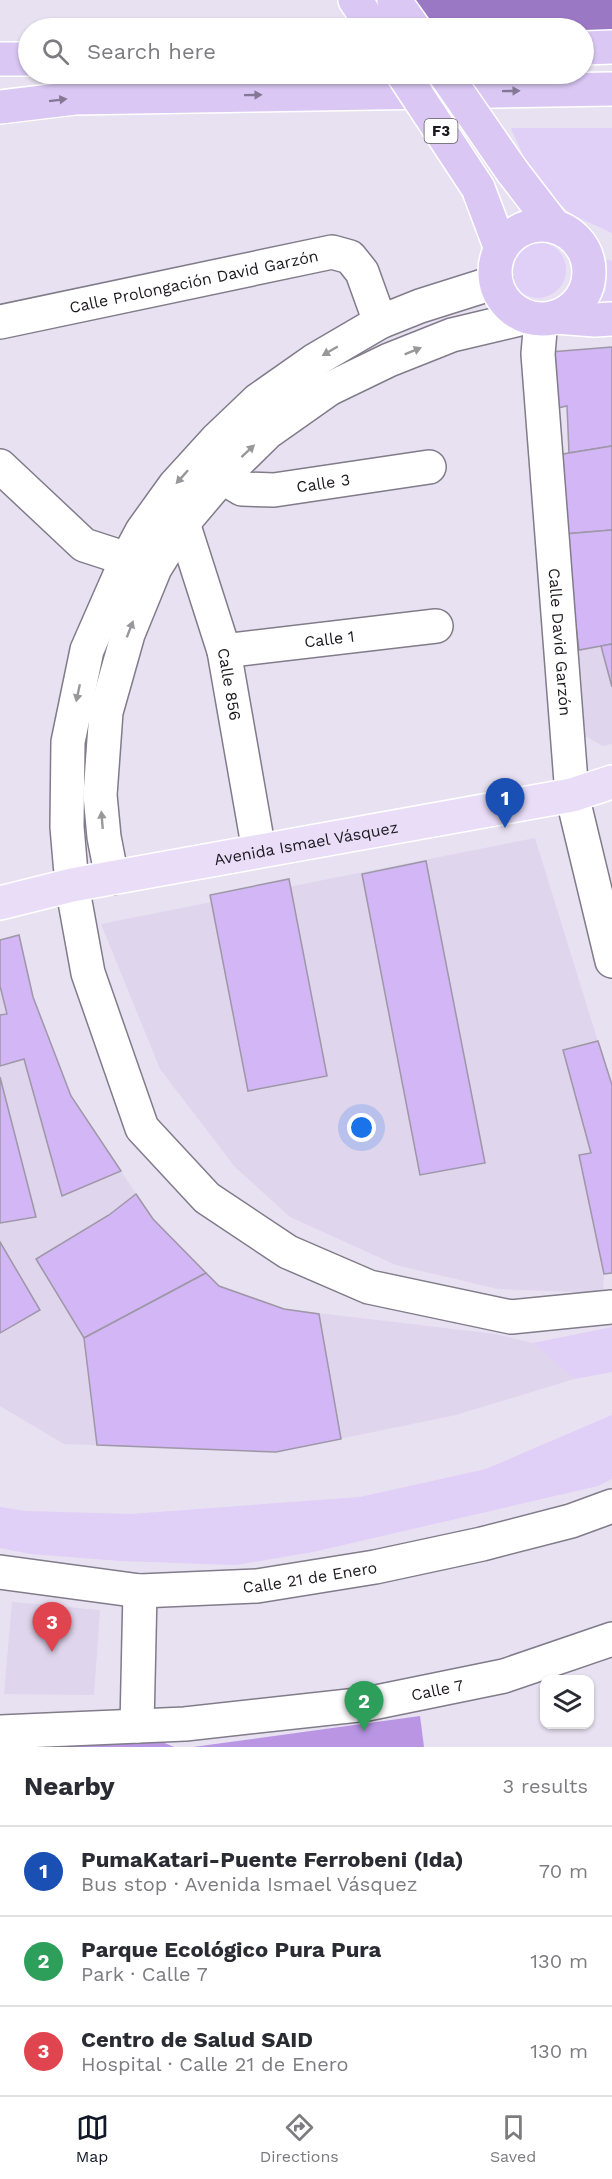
<!DOCTYPE html>
<html lang="en">
<head>
<meta charset="utf-8">
<style>
	body { margin:0; font-family:"Work Sans",sans-serif; background:#f2f2f3; color:#2b2b33 }
	.controls { position:absolute; right:18px; bottom:18px; display:grid; overflow:hidden; border-radius:12px; box-shadow:0 2px 4px #0004 }
	.controls button { width:54px; height:54px; display:grid; place-items:center; padding:0; border:0; border-bottom:2px solid #e1e1e2; background:#fff; color:#2b2b33; font:30px sans-serif }
	.you { position:absolute; left:362px; top:1128px; width:21px; height:21px; margin:-15px; border:4px solid #fff; border-radius:50%; background:#1a73e8; box-shadow:0 0 0 9px #1a73e833 }
	.badge { display:grid; place-items:center; width:39px; height:39px; border-radius:50%; background:#111827; color:#fff; font-size:20px; font-weight:700 }
	.pin { position:absolute; translate:-50% -50px; filter:drop-shadow(0 2px 3px #0008) }
	.pin::after { content:''; position:absolute; top:32px; width:21px; height:18px; background:inherit; clip-path:polygon(0 0,100% 0,50% 100%) }
	.list { margin:0; padding:0; list-style:none }
	h2 { display:flex; justify-content:space-between; align-items:center; height:78px; margin:0; padding:0 24px; font-size:26px }
	h2 small { font-size:20px; font-weight:400; color:#7c7c81 }
	.list li { display:grid; grid-template-columns:39px 1fr auto; gap:18px; align-items:center; box-sizing:border-box; height:90px; padding:0 24px; border-top:2px solid #e1e1e2 }
	.list b { display:block; font-size:22px; white-space:nowrap }
	.list p { margin:0; font-size:20px; white-space:nowrap; color:#7c7c81 }
	.list em { font-size:20px; font-style:normal; color:#7c7c81 }
	.icon { flex:none; width:33px; height:33px; fill:none; stroke:currentColor; stroke-width:2; stroke-linecap:round; stroke-linejoin:round }
	.map { position:relative; flex:none; width:612px; height:1747px; overflow:hidden }
	.search { position:absolute; background:#fff; box-shadow:0 2px 4px #0004; left:18px; right:18px; top:18px; height:66px; display:flex; align-items:center; gap:15px; box-sizing:border-box; padding:0 21px; border-radius:33px; color:#7c7c81; font-size:22px }
	.sheet { height:348px; background:#fff }
	nav { display:flex; justify-content:space-around; align-items:center; box-sizing:border-box; height:84px; border-top:2px solid #e1e1e2; background:#fff; font-size:16px; color:#7c7c81 }
	nav a { display:grid; justify-items:center; gap:3px }
	nav .on { color:#111827 }
	.map>svg:first-child { display:block }
	.built { fill:#dfd5ed }
	.green { fill:#e0cff6 }
	.forest { fill:#b995e3 }
	.lines { fill:none; stroke-linecap:round; stroke-linejoin:round }
	.river { stroke:#9b78c4; stroke-width:57 }
	.building { fill:#d2b6f6; stroke:#9d97a6; stroke-width:1.5 }
	.minor-casing { stroke:#817b8a; stroke-width:36 }
	.major-casing { stroke:#fff; stroke-width:36 }
	.highway-casing { stroke:#fff; stroke-width:36 }
	.minor { stroke:#fff; stroke-width:33 }
	.major { stroke:#e9ddf8; stroke-width:33 }
	.highway { stroke:#dac7f4; stroke-width:33 }
	.highway-bridge-casing { stroke:#fff; stroke-width:36; stroke-linecap:butt }
	.highway-bridge { stroke:#dac7f4; stroke-width:33 }
	.oneway { fill:#847894 }
	.oneway2 { fill:#98979a }
	.labels { text-anchor:middle; stroke-width:4.5; stroke-linejoin:round; paint-order:stroke }
	.shield { fill:#fff; stroke:#5f5d62; stroke-width:1.5 }
	.shield-label { font-size:15px; font-weight:bold; fill:#1b181e }
	.street-label { font-size:16px; fill:#1b181e; stroke:#fff }
</style>
</head>
<body>
<div class="map">
<svg width="612" height="1747" viewBox="0 0 612 1747">
	<rect width="100%" height="100%" fill="#e8e1f2"/>
	<!-- built -->
	<g class="built">
		<polygon points="612,530 612,744 603,746 585,736 579,650 564,534"/>
		<polygon points="535,838 612,1087 612,1273 604,1274 603,1293 498,1289 396,1265 290,1217 235,1167 160,1069 101,924"/>
		<polygon points="0,940 33,997 71,1096 153,1219 219,1286 284,1309 496,1334 533,1343 574,1379 456,1415 276,1452 64,1444 0,1406"/>
		<polygon points="12,1602 100,1610 94,1695 4,1694"/>
	</g>
	<!-- green -->
	<g class="green">
		<polygon points="511,128 612,128 612,233 571,214 534,180"/>
		<circle cx="538" cy="270" r="28"/>
		<polygon points="607,259 612,261 612,308 595,311 606,290"/>
		<polygon points="612,1327 612,1372 574,1379 533,1343"/>
		<polygon points="612,1415 612,1479 598,1486 313,1552 236,1565 120,1561 31,1554 0,1548 0,1507 25,1511 131,1514 360,1497 486,1469"/>
	</g>
	<!-- forest -->
	<g class="forest">
		<polygon points="420,1716 424,1747 193,1747"/>
		<polygon points="153,1738 174,1747 28,1747"/>
	</g>
	<g class="lines">
		<!-- river -->
		<polyline class="river" points="370,0 431,8 612,3"/>
	</g>
	<!-- building -->
	<g class="building">
		<polygon points="612,347 612,446 569,453 567,406 553,409 550,352"/>
		<polygon points="612,446 612,530 564,534 557,455"/>
		<polygon points="612,530 612,644 579,650 564,534"/>
		<polygon points="612,644 612,687 601,646"/>
		<polygon points="426,861 485,1163 420,1175 362,874"/>
		<polygon points="289,879 327,1076 248,1091 210,895"/>
		<polygon points="19,935 33,997 71,1096 121,1171 62,1196 24,1059 0,1066 0,1015 7,1014 0,986 0,940"/>
		<polygon points="598,1041 612,1085 612,1273 604,1274 579,1155 591,1153 563,1050"/>
		<polygon points="0,1077 36,1217 0,1223"/>
		<polygon points="136,1194 153,1219 206,1273 84,1338 36,1259 109,1215"/>
		<polygon points="0,1242 40,1310 0,1333"/>
		<polygon points="206,1273 219,1286 284,1309 319,1314 341,1439 276,1452 97,1445 84,1338"/>
	</g>
	<g class="lines">
		<defs>
			<g id="minor">
				<polyline points="496,282 420,306 380,322 315,360 258,400 216,440 175,485 142,531 127,559 87,650 68,742 67,827 72,885 88,973 142,1128 207,1198 288,1252 369,1287 511,1317 612,1307"/>
				<path id="s1" d="M541,319L538,354L572,795L612,961"/>
				<path id="s2" d="M0,322L332,252L350,257L362,272L380,322"/>
				<polyline points="0,466 84,545 127,559"/>
				<path id="s3" d="M222,477L242,489L274,490L429,467"/>
				<path id="s4" d="M183,523L224,651L259,851"/>
				<path id="s5" d="M224,651L436,626"/>
				<polyline points="112,878 104,837 100,795 106,712 128,634 155,568 183,523 222,477 268,432 329,389 389,360 452,335 528,317"/>
				<path id="s6" d="M0,1572L140,1591L257,1586L375,1567L482,1544L571,1521L612,1506"/>
				<polyline points="137,1726 140,1591"/>
				<path id="s7" d="M0,1732L185,1724L367,1704L504,1676L612,1639"/>
			</g>
			<g id="major">
				<path id="s8" d="M0,903L72,885L572,795L612,782"/>
			</g>
			<g id="highway">
				<polyline points="355,0 374,28"/>
				<polyline points="394,0 414,28"/>
				<polyline points="584,48 612,47"/>
				<polyline points="0,59 28,59"/>
				<polyline points="0,107 75,98 612,89"/>
				<polyline points="512,171 555,227"/>
				<polyline points="478,188 501,249"/>
				<circle cx="542" cy="272" r="47"/>
				<polyline points="555,317 595,320 612,319"/>
			</g>
		</defs>
		<!-- minor casing -->
		<use href="#minor" class="minor-casing"/>
		<!-- major casing -->
		<use href="#major" class="major-casing"/>
		<!-- highway casing -->
		<use href="#highway" class="highway-casing"/>
		<!-- minor -->
		<use href="#minor" class="minor"/>
		<!-- major -->
		<use href="#major" class="major"/>
		<!-- highway -->
		<use href="#highway" class="highway"/>
		<defs>
			<g id="highway-bridge">
				<polyline points="403,74 478,188"/>
				<polyline points="445,74 512,171"/>
			</g>
		</defs>
		<!-- highway-bridge casing -->
		<use href="#highway-bridge" class="highway-bridge-casing"/>
		<!-- highway-bridge -->
		<use href="#highway-bridge" class="highway-bridge"/>
	</g>
	<!-- one-way arrows -->
	<defs><path id="oneway-solid" d="M-6-.8H1V-3.2L6.5 0L1 3.2V.8H-6Z" transform="scale(1.5)"/></defs>
	<g class="oneway">
		<use href="#oneway-solid" transform="translate(511 91) rotate(-1)"/>
		<use href="#oneway-solid" transform="translate(253 95) rotate(-1)"/>
		<use href="#oneway-solid" transform="translate(58 100) rotate(-7)"/>
	</g>
	<g class="oneway2">
		<use href="#oneway-solid" transform="translate(330 351) rotate(150)"/>
		<use href="#oneway-solid" transform="translate(413 351) rotate(-22)"/>
		<use href="#oneway-solid" transform="translate(248 451) rotate(-43)"/>
		<use href="#oneway-solid" transform="translate(182 477) rotate(132)"/>
		<use href="#oneway-solid" transform="translate(130 629) rotate(-69)"/>
		<use href="#oneway-solid" transform="translate(78 693) rotate(102)"/>
		<use href="#oneway-solid" transform="translate(102 820) rotate(-95)"/>
	</g>
	<g class="labels">
		<!-- shield labels -->
		<rect class="shield" x="424.5" y="119" width="33" height="24" rx="4.5"/>
		<g class="shield-label">
			<text x="441" y="136">F3</text>
		</g>
		<!-- street labels -->
		<g class="street-label">
			<text dy="6" stroke="none"><textPath href="#s2" startOffset="198">Calle Prolongación David Garzón</textPath></text>
			<text dy="6" stroke="none"><textPath href="#s3" startOffset="105">Calle 3</textPath></text>
			<text dy="6" stroke="none"><textPath href="#s5" startOffset="106">Calle 1</textPath></text>
			<text dy="6" stroke="none"><textPath href="#s1" startOffset="324">Calle David Garzón</textPath></text>
			<text dy="6" stroke="none"><textPath href="#s4" startOffset="168">Calle 856</textPath></text>
			<text dy="6" stroke="none"><textPath href="#s8" startOffset="312">Avenida Ismael Vásquez</textPath></text>
			<text dy="6" stroke="none"><textPath href="#s6" startOffset="312">Calle 21 de Enero</textPath></text>
			<text dy="6" stroke="none"><textPath href="#s7" startOffset="440">Calle 7</textPath></text>
		</g>
	</g>
</svg>
<div class="controls">
<button><svg class="icon" aria-label="layers" viewBox="0 0 24 24"><path d="M12 4l9 5-9 5-9-5zM3 14l9 5 9-5"/></svg></button>
</div>
<div class="you"></div>
<div class="pin badge" style="left:505px;top:828px;background:#1a4fb4">1</div>
<div class="pin badge" style="left:364px;top:1731px;background:#2e9e5b">2</div>
<div class="pin badge" style="left:52px;top:1652px;background:#e0444e">3</div>
<div class="search"><svg class="icon" aria-label="search" viewBox="0 0 24 24"><circle cx="10" cy="10" r="6"/><path d="M15 15l6 6"/></svg>Search here</div>
</div>
<section class="sheet">
<h2>Nearby<small>3 results</small></h2>
<ul class="list">
<li><span class="badge" style="background:#1a4fb4">1</span><div><b>PumaKatari-Puente Ferrobeni (Ida)</b><p>Bus stop · Avenida Ismael Vásquez</p></div><em>70 m</em></li>
<li><span class="badge" style="background:#2e9e5b">2</span><div><b>Parque Ecológico Pura Pura</b><p>Park · Calle 7</p></div><em>130 m</em></li>
<li><span class="badge" style="background:#e0444e">3</span><div><b>Centro de Salud SAID</b><p>Hospital · Calle 21 de Enero</p></div><em>130 m</em></li>
</ul>
</section>
<nav>
<a class="on"><svg class="icon" aria-label="map" viewBox="0 0 24 24"><path d="M3 6l6-2 6 2 6-2v14l-6 2-6-2-6 2zM9 4v14M15 6v14"/></svg>Map</a>
<a><svg class="icon" aria-label="directions" viewBox="0 0 24 24"><path d="M12 3l9 9-9 9-9-9zM9 14v-3h6M13 9l2 2-2 2"/></svg>Directions</a>
<a><svg class="icon" aria-label="saved" viewBox="0 0 24 24"><path d="M7 4h10v16l-5-4-5 4z"/></svg>Saved</a>
</nav>
</body>
</html>
